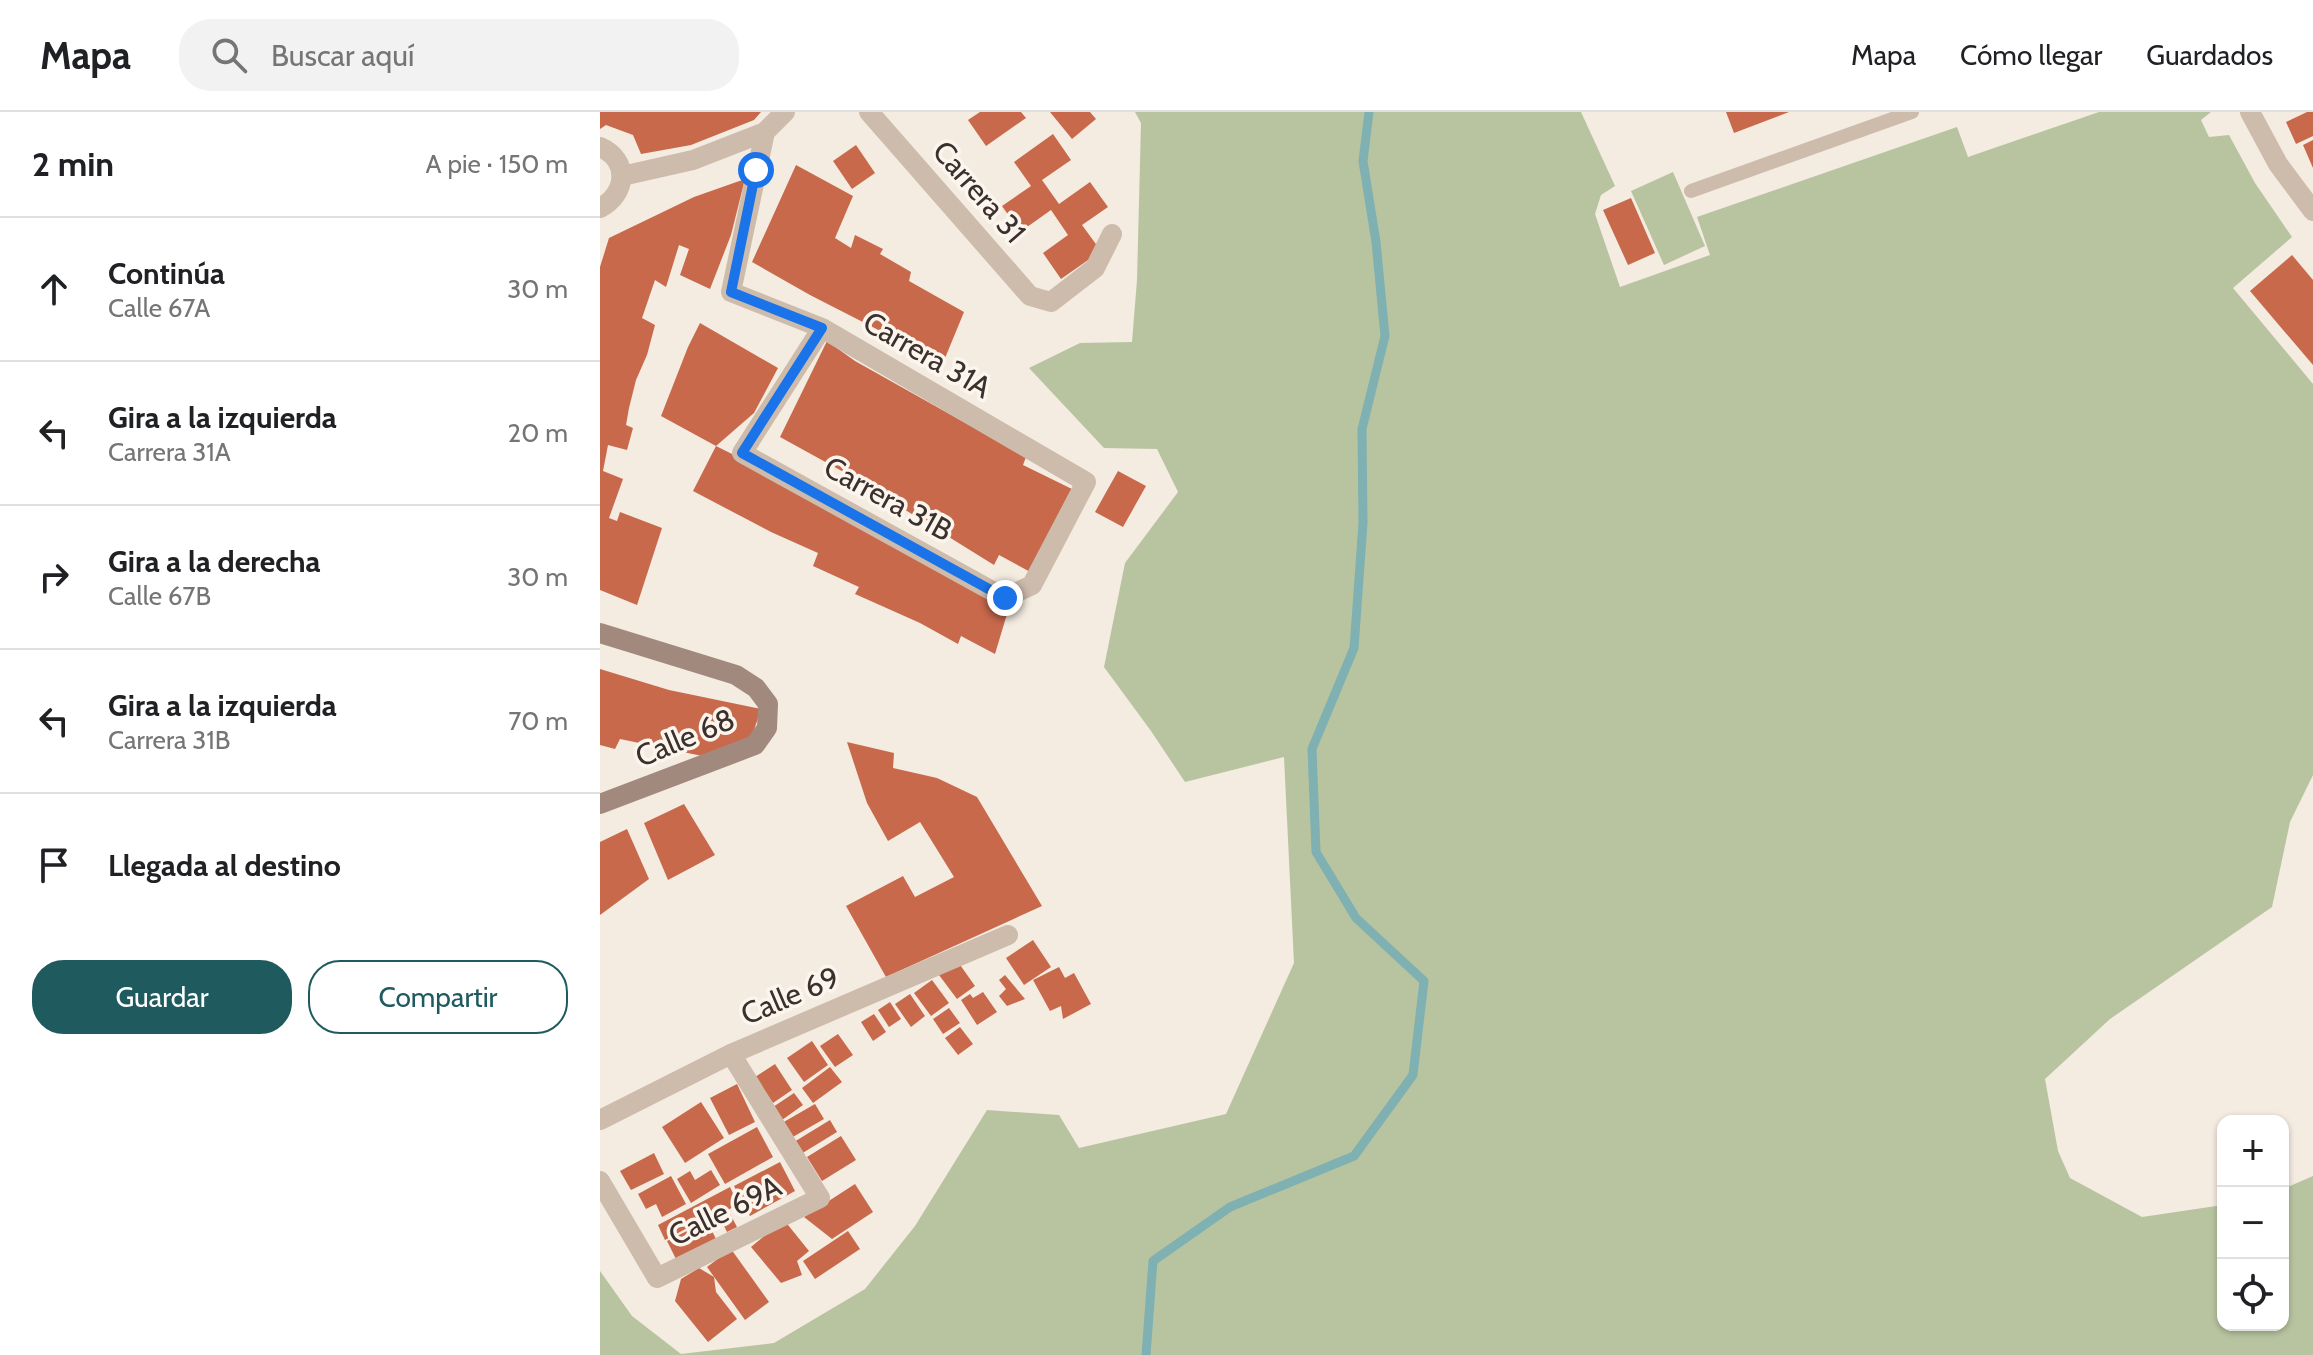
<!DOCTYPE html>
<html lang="es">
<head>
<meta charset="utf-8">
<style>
	body { margin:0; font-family:Cabin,sans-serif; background:#f2f2f2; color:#202124 }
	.controls { position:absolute; right:24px; bottom:24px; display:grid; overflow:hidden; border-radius:16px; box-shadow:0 2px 6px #0004 }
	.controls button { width:72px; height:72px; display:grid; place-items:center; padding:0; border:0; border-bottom:2px solid #e0e0e0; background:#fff; color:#202124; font:40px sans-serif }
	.stop { position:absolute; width:24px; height:24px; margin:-18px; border:6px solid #1a73e8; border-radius:50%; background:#fff }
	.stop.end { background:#1a73e8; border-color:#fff; box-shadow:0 2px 8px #0008 }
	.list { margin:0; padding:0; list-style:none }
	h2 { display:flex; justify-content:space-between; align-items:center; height:104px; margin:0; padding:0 32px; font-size:34px }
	h2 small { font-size:26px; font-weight:400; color:#757577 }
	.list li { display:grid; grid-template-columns:52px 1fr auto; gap:24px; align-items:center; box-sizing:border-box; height:144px; padding:0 32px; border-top:2px solid #e0e0e0 }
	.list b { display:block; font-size:30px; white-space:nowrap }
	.list p { margin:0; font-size:26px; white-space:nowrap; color:#757577 }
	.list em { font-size:26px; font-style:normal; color:#757577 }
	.actions { display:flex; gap:16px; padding:24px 32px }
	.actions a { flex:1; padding:18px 0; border:2px solid #1f5a5e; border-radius:32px; text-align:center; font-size:28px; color:#1f5a5e }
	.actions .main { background:#1f5a5e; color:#fff }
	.icon { flex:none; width:44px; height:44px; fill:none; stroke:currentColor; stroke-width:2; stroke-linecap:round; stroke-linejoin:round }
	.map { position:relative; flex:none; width:1713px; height:1243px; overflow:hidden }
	header { display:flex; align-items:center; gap:48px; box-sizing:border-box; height:112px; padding:0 40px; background:#fff; border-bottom:2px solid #e0e0e0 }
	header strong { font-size:38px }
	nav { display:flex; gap:44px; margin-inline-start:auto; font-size:28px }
	.search { width:560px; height:72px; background:#f2f2f2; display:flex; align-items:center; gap:20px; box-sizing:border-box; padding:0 28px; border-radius:32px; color:#757577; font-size:30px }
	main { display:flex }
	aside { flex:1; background:#fff }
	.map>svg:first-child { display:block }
	.green { fill:#b8c4a0 }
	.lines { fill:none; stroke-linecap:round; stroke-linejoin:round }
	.stream { stroke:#7fb0b2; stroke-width:9 }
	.building { fill:#c8694b }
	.lane { stroke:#cdbbac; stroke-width:14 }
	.street { stroke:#cdbbac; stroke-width:20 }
	.secondary { stroke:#a18a7d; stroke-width:20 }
	.route { stroke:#1a73e8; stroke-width:10 }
	.labels { text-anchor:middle; stroke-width:7; stroke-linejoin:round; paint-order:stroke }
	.street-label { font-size:30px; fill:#3b302b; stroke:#fbf5ee }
</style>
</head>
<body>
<header>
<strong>Mapa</strong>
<div class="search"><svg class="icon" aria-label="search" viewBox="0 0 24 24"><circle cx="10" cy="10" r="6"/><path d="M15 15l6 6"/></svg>Buscar aquí</div>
<nav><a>Mapa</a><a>Cómo llegar</a><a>Guardados</a></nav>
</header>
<main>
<aside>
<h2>2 min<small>A pie · 150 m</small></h2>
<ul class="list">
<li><svg class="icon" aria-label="ahead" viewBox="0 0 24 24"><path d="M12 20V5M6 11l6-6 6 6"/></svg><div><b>Continúa</b><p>Calle 67A</p></div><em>30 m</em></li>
<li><svg class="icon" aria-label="left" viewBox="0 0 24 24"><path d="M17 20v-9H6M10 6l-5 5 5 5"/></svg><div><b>Gira a la izquierda</b><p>Carrera 31A</p></div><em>20 m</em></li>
<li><svg class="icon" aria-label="right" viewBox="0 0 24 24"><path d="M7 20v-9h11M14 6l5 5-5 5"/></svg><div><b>Gira a la derecha</b><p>Calle 67B</p></div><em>30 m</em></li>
<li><svg class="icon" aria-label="left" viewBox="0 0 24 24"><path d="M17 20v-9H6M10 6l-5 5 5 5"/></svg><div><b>Gira a la izquierda</b><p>Carrera 31B</p></div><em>70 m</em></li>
<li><svg class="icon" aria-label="arrive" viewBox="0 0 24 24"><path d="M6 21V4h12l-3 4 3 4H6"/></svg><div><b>Llegada al destino</b></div></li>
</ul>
<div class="actions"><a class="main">Guardar</a><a>Compartir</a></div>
</aside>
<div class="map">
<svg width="1713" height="1243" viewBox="0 0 1713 1243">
	<rect width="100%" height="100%" fill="#f4ebe1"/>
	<!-- green -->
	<g class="green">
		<polygon points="535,0 981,0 1015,74 1001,83 995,102 1020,175 1110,143 1097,105 1357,15 1368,45 1499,0 1611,0 1601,8 1609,25 1629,23 1655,71 1692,125 1633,176 1713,272 1713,663 1690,710 1672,795 1510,907 1445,967 1458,1039 1470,1066 1542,1105 1623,1093 1623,1213 1683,1213 1683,1077 1713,1064 1713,1243 0,1243 0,1159 32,1204 81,1242 174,1231 265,1177 315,1114 387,998 459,1003 479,1036 626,1002 694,851 684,645 585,670 551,619 504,555 525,451 578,380 557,337 504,336 429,256 480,231 532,230 537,168 541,11"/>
		<polygon points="1073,60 1105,134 1064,153 1031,79"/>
	</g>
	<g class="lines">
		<!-- stream -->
		<polyline class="stream" points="546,1243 553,1149 630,1095 754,1044 813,963 824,869 756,806 716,740 712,637 754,536 763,411 762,317 785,224 776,130 763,49 769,0"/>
	</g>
	<!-- building -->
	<g class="building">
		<polygon points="0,0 161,0 154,8 91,33 41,42 33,23 6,13 0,17"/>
		<polygon points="380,0 421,0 426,6 386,34 368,8"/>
		<polygon points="450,0 490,0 496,7 472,27"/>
		<polygon points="1126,0 1189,0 1134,21"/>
		<polygon points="1707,0 1713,0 1713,24 1696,32 1686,10"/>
		<polygon points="453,22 471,48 442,68 459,92 490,70 508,95 482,113 501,139 461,167 443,141 468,123 451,98 420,120 402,94 431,74 414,50"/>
		<polygon points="1713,28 1713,56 1703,33"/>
		<polygon points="256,33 275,61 252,77 233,49"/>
		<polygon points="196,53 253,84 235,126 251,136 255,123 283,137 280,142 311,160 309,169 364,200 343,251 210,183 152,150"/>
		<polygon points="145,67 131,123 110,177 80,163 89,137 79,133 66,175 55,168 42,206 55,213 47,243 36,268 29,296 26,313 33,316 27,338 8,333 3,359 23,367 9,406 17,409 20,400 62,416 37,493 0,478 0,155 9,126 94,85"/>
		<polygon points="1031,86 1055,141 1028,153 1003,98"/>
		<polygon points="1692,143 1713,168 1713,253 1650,179"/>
		<polygon points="100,211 178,256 154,301 116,334 61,304 88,235"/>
		<polygon points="227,229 255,249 426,345 423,353 474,378 434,462 399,443 394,453 249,363 180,325"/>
		<polygon points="116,334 188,370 410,492 395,542 361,524 358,532 320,511 255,482 259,475 213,454 218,441 171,420 93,379"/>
		<polygon points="518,359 546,374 523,415 495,400"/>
		<polygon points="0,557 69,578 161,597 152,624 112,646 20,627 15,637 0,633"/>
		<polygon points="247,630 294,641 293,656 337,666 377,685 442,794 286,865 246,794 303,764 315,785 354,765 320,710 288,729 267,691"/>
		<polygon points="84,692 115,743 68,768 44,711"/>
		<polygon points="27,717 49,767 0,803 0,730"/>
		<polygon points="433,828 451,855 424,873 406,846"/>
		<polygon points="358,850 375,874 357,887 339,863"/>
		<polygon points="459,855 465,866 474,861 491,892 463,907 461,894 450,899 433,868"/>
		<polygon points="405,863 425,887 407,894 399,884 406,877 399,868"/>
		<polygon points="332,868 349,891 331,904 314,881"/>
		<polygon points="383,880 397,900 377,913 361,888 370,882 373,886"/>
		<polygon points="310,882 325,904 311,915 295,892"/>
		<polygon points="290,890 301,907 289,915 278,898"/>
		<polygon points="349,896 360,911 343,922 333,907"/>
		<polygon points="274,902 286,920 273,929 261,910"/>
		<polygon points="360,915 373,932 358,943 345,926"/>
		<polygon points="238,922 253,943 235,955 220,934"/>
		<polygon points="212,929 228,953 204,970 187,946"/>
		<polygon points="175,952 192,978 173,991 155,965"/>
		<polygon points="230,955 242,970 213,991 202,976"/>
		<polygon points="137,972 155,1010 129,1023 110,986"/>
		<polygon points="194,981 203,993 182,1008 173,995"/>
		<polygon points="101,990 124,1026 85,1051 62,1015"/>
		<polygon points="215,992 224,1007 191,1026 182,1011"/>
		<polygon points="230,1008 237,1020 201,1042 194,1030"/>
		<polygon points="157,1015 173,1045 125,1072 108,1042"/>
		<polygon points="241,1024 256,1048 222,1069 207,1045"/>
		<polygon points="54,1041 64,1062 31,1078 20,1059"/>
		<polygon points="180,1050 195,1079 150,1104 134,1074"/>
		<polygon points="111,1058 120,1073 91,1091 77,1067 90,1059 95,1068"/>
		<polygon points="71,1064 86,1092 62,1105 56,1092 46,1097 38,1082"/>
		<polygon points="255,1072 273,1100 232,1127 204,1105"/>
		<polygon points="130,1075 138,1092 128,1098 137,1115 127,1120 117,1100 65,1128 58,1113"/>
		<polygon points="184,1108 209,1139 197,1149 202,1163 181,1171 151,1135"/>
		<polygon points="107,1109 117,1129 77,1149 67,1129"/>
		<polygon points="248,1119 260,1137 215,1167 203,1149"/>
		<polygon points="131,1137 169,1190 145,1208 107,1155"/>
		<polygon points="99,1156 114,1165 116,1180 137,1207 108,1230 75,1189 81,1167"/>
	</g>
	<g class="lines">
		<!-- lane -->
		<polyline class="lane" points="1091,79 1312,0"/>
		<!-- street -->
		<g class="street">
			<polyline points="269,0 430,184 451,190 495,156 512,122"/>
			<polyline points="1650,0 1678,52 1713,99"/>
			<polyline points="165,20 131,180 222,216 486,370 432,473 405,486 142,341 222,216"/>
			<path d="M0,35C30,48 27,82 0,96"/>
			<polyline points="22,64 93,48 165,20 185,0"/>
			<polyline points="0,1008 131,942 408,823"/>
			<polyline points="0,1069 57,1166 220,1086 131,942"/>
		</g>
		<!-- secondary -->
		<polyline class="secondary" points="0,521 136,563 156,576 168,592 167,616 155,633 0,692"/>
	</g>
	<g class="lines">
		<!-- route -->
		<polyline class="route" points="156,58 131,180 222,216 142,341 405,486"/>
	</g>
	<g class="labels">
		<!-- street labels -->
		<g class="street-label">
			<text transform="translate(379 80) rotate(49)" y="10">Carrera 31</text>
			<text transform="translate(327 243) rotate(30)" y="10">Carrera 31A</text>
			<text transform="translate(288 387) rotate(29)" y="10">Carrera 31B</text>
			<text transform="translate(85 626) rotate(-23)" y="10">Calle 68</text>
			<text transform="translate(190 884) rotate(-23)" y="10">Calle 69</text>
			<text transform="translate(125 1099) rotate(-26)" y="10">Calle 69A</text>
		</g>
	</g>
</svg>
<div class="controls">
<button>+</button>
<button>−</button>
<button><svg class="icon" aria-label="locate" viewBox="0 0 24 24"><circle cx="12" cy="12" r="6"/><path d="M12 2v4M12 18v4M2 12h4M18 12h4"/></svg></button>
</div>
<div class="stop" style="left:156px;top:58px"></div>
<div class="stop end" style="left:405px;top:486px"></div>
</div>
</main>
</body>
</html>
